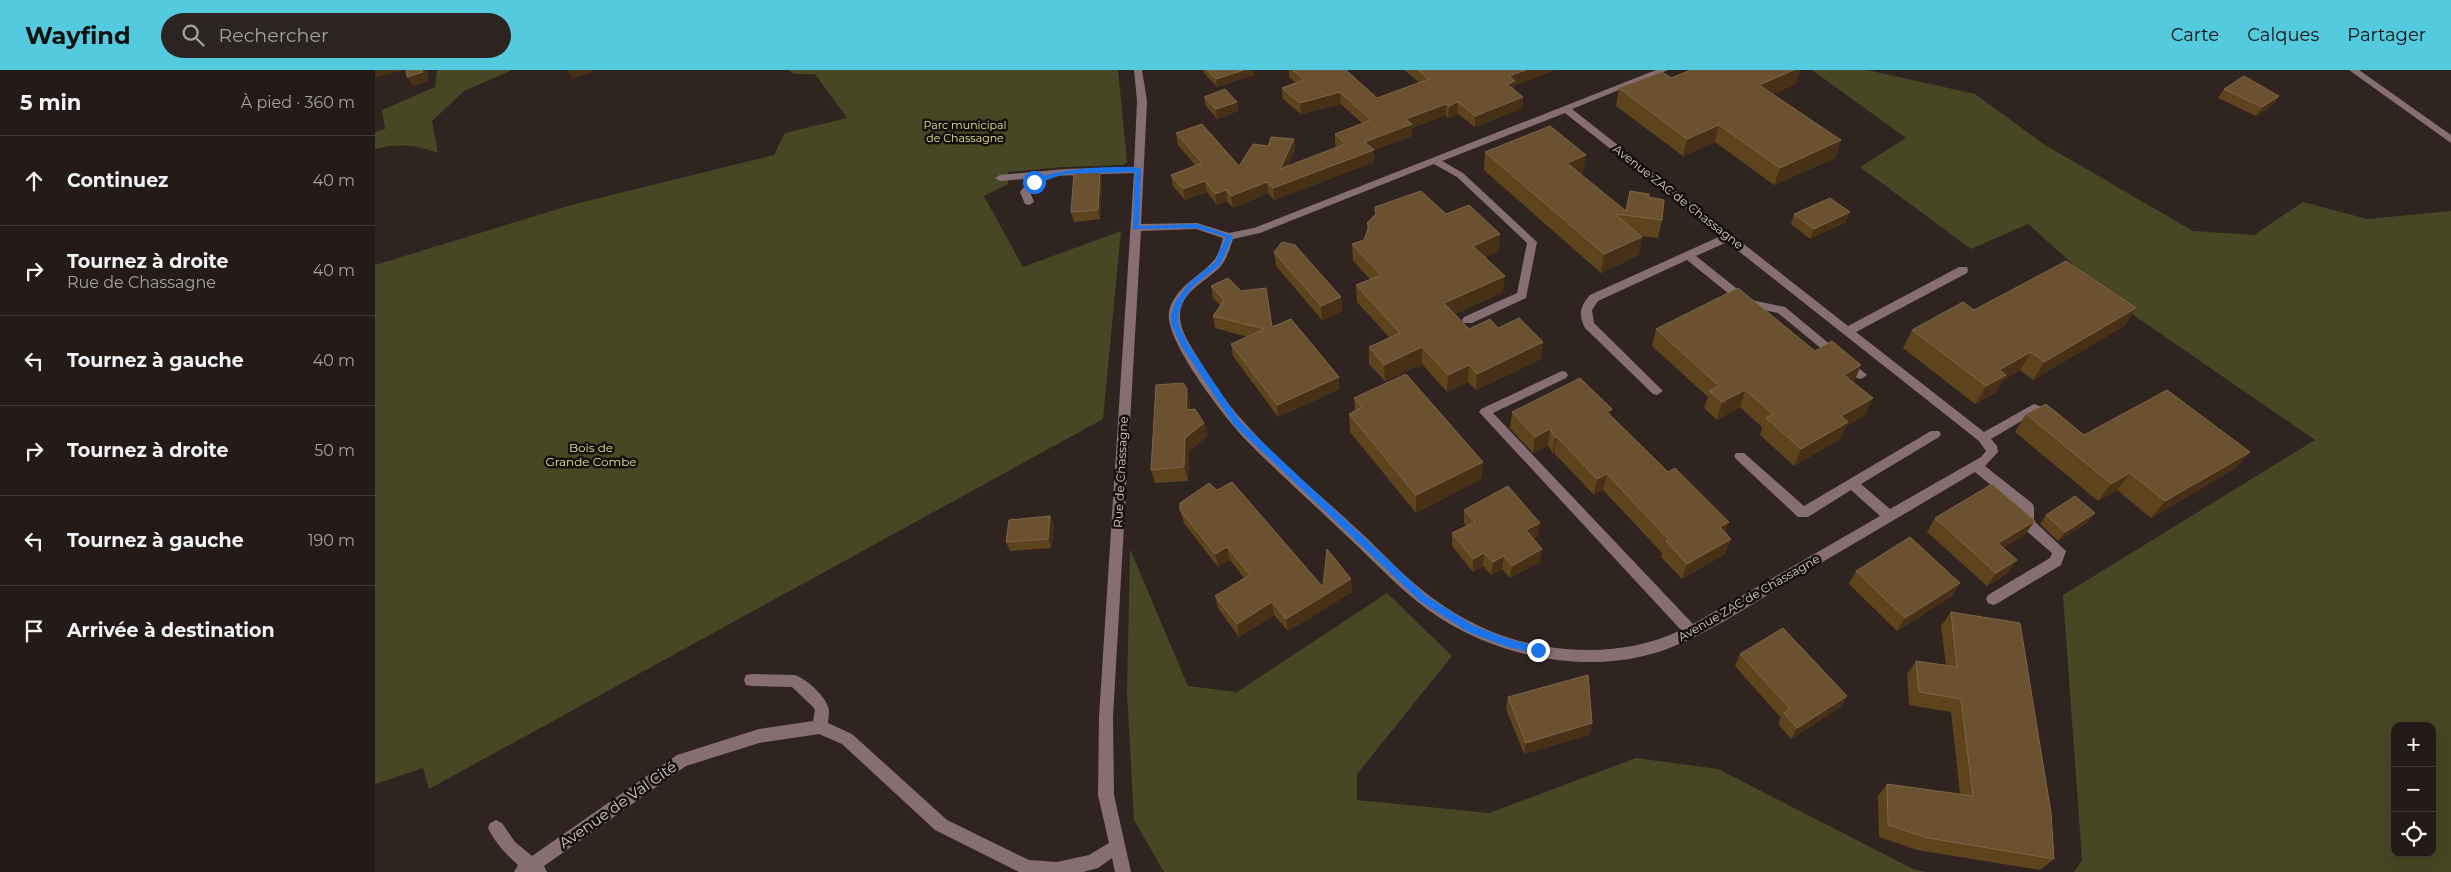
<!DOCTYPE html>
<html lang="fr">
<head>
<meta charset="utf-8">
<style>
	body { margin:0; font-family:Montserrat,sans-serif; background:#2c2421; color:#f1f3f6 }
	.controls { position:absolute; right:15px; bottom:15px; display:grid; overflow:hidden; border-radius:10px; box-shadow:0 5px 20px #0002 }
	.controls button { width:45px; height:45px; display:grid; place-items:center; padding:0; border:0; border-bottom:1px solid #413937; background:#241b18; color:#f1f3f6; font:25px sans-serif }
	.stop { position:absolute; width:15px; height:15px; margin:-11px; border:4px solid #1a73e8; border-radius:50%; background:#fff }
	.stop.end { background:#1a73e8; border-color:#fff; box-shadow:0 1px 5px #0008 }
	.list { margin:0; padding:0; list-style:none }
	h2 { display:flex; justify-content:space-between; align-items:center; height:65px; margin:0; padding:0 20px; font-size:21px }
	h2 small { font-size:16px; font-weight:400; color:#a3a1a2 }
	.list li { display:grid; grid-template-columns:32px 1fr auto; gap:15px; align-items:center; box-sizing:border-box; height:90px; padding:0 20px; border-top:1px solid #413937 }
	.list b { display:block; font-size:19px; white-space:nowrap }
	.list p { margin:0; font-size:16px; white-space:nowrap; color:#a3a1a2 }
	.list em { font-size:16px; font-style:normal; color:#a3a1a2 }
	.icon { flex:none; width:28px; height:28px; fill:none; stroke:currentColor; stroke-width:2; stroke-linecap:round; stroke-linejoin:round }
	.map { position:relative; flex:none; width:2076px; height:802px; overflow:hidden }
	header { display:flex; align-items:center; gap:30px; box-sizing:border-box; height:70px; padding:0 25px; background:#54cade; color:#111 }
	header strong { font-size:24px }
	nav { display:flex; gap:28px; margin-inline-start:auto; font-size:18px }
	.search { width:350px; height:45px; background:#2c2421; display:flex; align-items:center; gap:12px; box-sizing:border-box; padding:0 18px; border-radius:28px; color:#a3a1a2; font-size:19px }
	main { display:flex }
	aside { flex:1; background:#241b18 }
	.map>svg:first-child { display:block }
	.green { fill:#474724; fill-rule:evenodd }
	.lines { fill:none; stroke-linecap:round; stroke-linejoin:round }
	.minor { fill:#866f73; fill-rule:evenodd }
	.wall { fill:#5d441d }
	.shaded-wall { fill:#463116 }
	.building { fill:#6a5230; stroke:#7c6648 }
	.route { fill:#1a73e8 }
	.labels { text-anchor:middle; stroke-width:5; stroke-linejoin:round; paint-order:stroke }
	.far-park-label { font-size:11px; fill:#e3e296; stroke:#140f0d }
	.street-label { font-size:12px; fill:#d8cfcc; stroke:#140f0d }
	.park-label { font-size:12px; fill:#e3e296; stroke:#140f0d }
	.near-street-label { font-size:15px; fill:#d8cfcc; stroke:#140f0d }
</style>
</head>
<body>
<header>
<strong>Wayfind</strong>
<div class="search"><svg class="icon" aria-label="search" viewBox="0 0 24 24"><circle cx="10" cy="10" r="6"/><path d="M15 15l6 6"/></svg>Rechercher</div>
<nav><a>Carte</a><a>Calques</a><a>Partager</a></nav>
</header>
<main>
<aside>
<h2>5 min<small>À pied · 360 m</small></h2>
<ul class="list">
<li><svg class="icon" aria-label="ahead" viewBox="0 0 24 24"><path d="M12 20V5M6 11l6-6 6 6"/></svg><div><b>Continuez</b></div><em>40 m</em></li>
<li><svg class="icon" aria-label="right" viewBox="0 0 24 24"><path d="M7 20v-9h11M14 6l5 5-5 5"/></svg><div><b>Tournez à droite</b><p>Rue de Chassagne</p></div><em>40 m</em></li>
<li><svg class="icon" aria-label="left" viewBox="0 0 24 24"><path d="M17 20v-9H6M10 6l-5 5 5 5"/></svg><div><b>Tournez à gauche</b></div><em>40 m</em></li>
<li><svg class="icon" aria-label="right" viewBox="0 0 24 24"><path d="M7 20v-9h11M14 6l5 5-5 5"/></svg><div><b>Tournez à droite</b></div><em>50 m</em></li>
<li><svg class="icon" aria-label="left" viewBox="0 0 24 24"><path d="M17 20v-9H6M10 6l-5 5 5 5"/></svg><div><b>Tournez à gauche</b></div><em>190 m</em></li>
<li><svg class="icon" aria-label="arrive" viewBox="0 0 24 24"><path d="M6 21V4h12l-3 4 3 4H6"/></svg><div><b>Arrivée à destination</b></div></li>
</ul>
</aside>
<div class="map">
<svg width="2076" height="802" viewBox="0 0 2076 802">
	<rect width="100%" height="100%" fill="#302420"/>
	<!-- green -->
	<g class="green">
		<path d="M62,0H137L89,21L57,51L63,83C42,75 23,73 0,79V62L10,59L7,40L60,17Z"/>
		<polygon points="413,0 743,0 752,92 748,95 688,97 633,102 633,114 609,126 648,197 746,161 728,349 54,719 48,698 0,714 0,195 196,135 399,85 410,63 472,48 440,4 419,4"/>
		<path d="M1437,0H1492L1600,24L1670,75L1818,161L1879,165L1928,132L1992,149L2076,141V802H1699L1707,790L1688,525L1940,370L1741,233L1653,154L1596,179L1485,97L1531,68ZM2020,656H2057V783H2020Z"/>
		<polygon points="755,479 813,616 862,622 1012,523 1077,586 982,704 982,730 1114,743 1261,688 1343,699 1538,799 1551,802 789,802 759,750 752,622"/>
	</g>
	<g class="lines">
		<!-- minor -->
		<g class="minor">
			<path d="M759,0H767L772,31L766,154L822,153L854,163L879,158L1281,0H1293L1197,39L1473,256L1584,197H1592L1593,200L1592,203L1481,262L1609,362L1659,334L1678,341L1680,344L1678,347L1674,348L1660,343L1616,369L1622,376L1623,382L1610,396L1658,434L1659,438V451L1691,481L1686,495L1623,533L1618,535L1613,533L1611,529L1613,525L1675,488L1677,483L1647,457L1646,453V440L1600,402C1543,436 1485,470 1427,504C1383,530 1339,561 1292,579C1219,606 1129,589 1065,548C1031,526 1004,496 975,469C941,436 905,405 872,371C850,348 799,282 794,250C793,243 795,235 799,229C809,212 828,204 840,189C844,183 846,175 848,168L821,159L766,161L738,647L739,725L756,802H740L737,788L723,798L708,802H644L560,760L467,674L444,664L384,673L311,696L169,796L172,802H139L143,795C131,784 120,773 113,758L115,753L121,750L127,753L140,772L157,786L302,685L384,659L438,651L440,640L438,637L417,617L376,616L371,615L369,610L371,605L376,604L420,605C432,609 453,628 454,641C454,645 453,650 453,653L477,664L572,750L654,790L682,792L714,785L734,773L723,725L724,647L759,103L675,106L674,109L663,114L655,122L659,132L654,135L650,134L645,122L655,110L660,108L625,111L620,108L625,105L690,99L759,97L762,31ZM1190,43L1346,166L1215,225C1205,236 1203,245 1210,258L1278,324L1282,325L1288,321L1219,253L1217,240L1223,231L1312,190L1369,236L1403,243L1482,308L1486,309L1492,305L1410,237L1376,230L1321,186L1352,172L1604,371L1611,381L1606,387L1515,439L1486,414L1564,367L1566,364L1564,361H1556L1429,436L1369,383H1361L1359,386L1361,389L1423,447H1433L1476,420L1505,446L1318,554L1118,343L1191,308L1193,305L1191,302L1187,301L1106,339L1104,342L1306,560C1249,588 1174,585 1115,561C1094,552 1075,541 1056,527C1030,508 1008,483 984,461C946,425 904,392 869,352C851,333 837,310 823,288C816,276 805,261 805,247C804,222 831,212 846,196C852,188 855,178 858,169L885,163L1059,94L1082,107L1152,173L1142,223L1089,247L1087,250L1089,253H1097L1151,228L1162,172L1088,103L1067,91Z"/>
			<polygon points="1974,0 1984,0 2076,65 2076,73"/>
		</g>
	</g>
	<!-- wall -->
	<g class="wall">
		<polygon points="828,0 878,0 879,5 842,17 829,3"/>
		<polygon points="914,0 971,0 1002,28 1045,13 1029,0 1180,0 1140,15 1140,21 1148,27 1147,38 1100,57 1083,44 1073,48 1071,45 1037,58 1037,66 999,80 999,92 899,130 893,123 858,138 852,131 842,135 832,122 810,130 798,116 796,105 821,96 803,75 801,63 864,96 893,76 919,69 920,80 912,96 963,77 960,75 960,64 988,54 966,34 926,44 908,29 907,18 921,13 914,7"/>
		<polygon points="1296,8 1421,14 1398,24 1466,70 1460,88 1399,115 1340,72 1308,86 1241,36 1244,18"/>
		<polygon points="1849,19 1904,26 1898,35 1881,46 1843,28"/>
		<polygon points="829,27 862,32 863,41 842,49 831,36"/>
		<polygon points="1110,82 1208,103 1206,104 1251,141 1274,127 1287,150 1283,168 1266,166 1264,185 1226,203 1109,100"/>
		<polygon points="727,111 725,149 699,152 696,142"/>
		<polygon points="1000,137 1071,144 1124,181 1110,187 1128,222 1080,244 1094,259 1123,258 1168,272 1166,289 1101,320 1093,312 1072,322 1047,294 1010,311 994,294 994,277 1015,268 982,232 981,215 995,209 978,191 977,174 989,170 992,161 992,153 1000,144"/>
		<polygon points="1419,144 1471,152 1435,169 1416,154"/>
		<polygon points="899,182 966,227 967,241 947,250 901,196"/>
		<polygon points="836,216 897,257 965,319 903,347 858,286 856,274 873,267 840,258 838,246 845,235 838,228"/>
		<polygon points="1761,238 1749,256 1658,310 1645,300 1627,311 1620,323 1600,334 1528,278 1537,260 1599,240"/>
		<polygon points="1281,259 1479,312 1490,345 1471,356 1465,369 1419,396 1385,365 1387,357 1365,337 1342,350 1329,338 1333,327 1277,276"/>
		<polygon points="979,328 1108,392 1106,409 1041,443 975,362 974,344 980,341"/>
		<polygon points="815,333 815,340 829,353 832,366 814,382 813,411 780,413 776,400"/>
		<polygon points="1137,342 1236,346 1356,469 1350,484 1307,509 1286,487 1287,483 1228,420 1219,425 1179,383 1178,384 1173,375 1158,383 1135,358"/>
		<polygon points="1651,344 1709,365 1875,382 1859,399 1776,448 1742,420 1723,431 1640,362"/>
		<polygon points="805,440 948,517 977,522 913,561 899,545 864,567 843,538 840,526 869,508 855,490 843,497 809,453"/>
		<polygon points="1089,440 1163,466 1158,469 1165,492 1135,508 1127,499 1116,505 1108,496 1098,502 1077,476 1077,463 1091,456 1089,453"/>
		<polygon points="1671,445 1713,452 1683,471 1665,454"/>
		<polygon points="675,446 679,455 676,478 635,481 631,472"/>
		<polygon points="1560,448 1660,451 1650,464 1628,478 1633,503 1612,516 1552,462"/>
		<polygon points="1481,501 1577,526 1522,561 1474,514"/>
		<polygon points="1576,542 1679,789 1665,800 1542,780 1504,767 1503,726 1512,714 1585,724 1576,642 1534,635 1532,604 1541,591 1571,595 1566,556"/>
		<polygon points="1365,584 1472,626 1465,637 1416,669 1403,654 1406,648 1360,596"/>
		<polygon points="1133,627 1217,653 1214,665 1149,684 1131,639"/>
	</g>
	<!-- shaded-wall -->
	<g class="shaded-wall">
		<polygon points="0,0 28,0 0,8"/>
		<polygon points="47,0 52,0 54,11 38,16 32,7"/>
		<polygon points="192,0 217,0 218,2 197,8"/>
		<polygon points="869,0 878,0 879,5 842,17 841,9"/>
		<polygon points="1151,0 1180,0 1140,15 1140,23 1132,14 1134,6"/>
		<polygon points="1419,0 1425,0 1421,14 1379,32 1384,15"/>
		<polygon points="965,22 966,34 926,44 925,33"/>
		<polygon points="1904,26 1898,35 1881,46 1887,37"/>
		<polygon points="1148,27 1147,38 1100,57 1100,46"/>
		<polygon points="862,32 863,41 842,49 841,39"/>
		<polygon points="1083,32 1083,44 1073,48 1074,36"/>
		<polygon points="1071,34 1071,45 1037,58 1037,66 990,83 990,72 1031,49"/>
		<polygon points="1344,55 1340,72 1308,86 1312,69"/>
		<polygon points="919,69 920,80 906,110 905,99"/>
		<polygon points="1466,70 1460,88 1399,115 1405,98"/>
		<polygon points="999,80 999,92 899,130 898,118"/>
		<polygon points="1211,85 1208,103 1190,111 1192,93"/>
		<polygon points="725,101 727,111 725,149 723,140"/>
		<polygon points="830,111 832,122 810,130 808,119"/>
		<polygon points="892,112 893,123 858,138 856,126"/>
		<polygon points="851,120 852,131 842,135 840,124"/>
		<polygon points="1475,142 1471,152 1435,169 1439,159"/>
		<polygon points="1125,164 1124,181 1098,193 1098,176"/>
		<polygon points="1267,167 1264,185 1226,203 1229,184"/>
		<polygon points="1130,206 1128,222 1069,250 1069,233"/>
		<polygon points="966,227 967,241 947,250 946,236"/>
		<polygon points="1761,238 1749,256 1658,310 1669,292"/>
		<polygon points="1168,272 1166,289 1101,320 1102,304"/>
		<polygon points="1047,277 1047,294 1010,311 1009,295"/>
		<polygon points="1656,282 1645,300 1627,311 1620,323 1600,334 1611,316 1624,300"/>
		<polygon points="1094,295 1093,312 1072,322 1073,305"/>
		<polygon points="1486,295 1479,312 1469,305"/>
		<polygon points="964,307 965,319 903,347 902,335"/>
		<polygon points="812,319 815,333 815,354 811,340"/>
		<polygon points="1370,320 1365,337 1342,350 1347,332"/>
		<polygon points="1498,328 1490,345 1471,356 1465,369 1419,396 1426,379 1466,346"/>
		<polygon points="1237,339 1234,355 1232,342"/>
		<polygon points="829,353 832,366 814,382 813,411 809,397 810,368"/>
		<polygon points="1175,359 1173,375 1158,383 1160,367"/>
		<polygon points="1182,367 1179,383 1178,384 1180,368"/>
		<polygon points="1875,382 1859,399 1776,448 1790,431"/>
		<polygon points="1108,392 1106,409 1041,443 1041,425"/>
		<polygon points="1755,403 1742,420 1723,431 1736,414"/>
		<polygon points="1232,404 1228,420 1219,425 1222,409"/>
		<polygon points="1720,443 1713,452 1683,471 1690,462"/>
		<polygon points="675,446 679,455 676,478 673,469"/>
		<polygon points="1660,451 1650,464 1614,486 1623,473"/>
		<polygon points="1354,452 1349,467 1345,457"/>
		<polygon points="1165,453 1163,466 1149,473 1151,460"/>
		<polygon points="1356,469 1350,484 1307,509 1312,494"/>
		<polygon points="852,477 855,490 843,497 840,484"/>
		<polygon points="1167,479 1165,492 1135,508 1137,496"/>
		<polygon points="1109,483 1108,496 1098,502 1098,489"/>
		<polygon points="1129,486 1127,499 1116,505 1118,492"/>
		<polygon points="1642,490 1633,503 1612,516 1621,503"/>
		<polygon points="976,509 977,522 913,561 911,549"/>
		<polygon points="1585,513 1577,526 1522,561 1530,548"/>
		<polygon points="897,532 899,545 864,567 862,554"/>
		<polygon points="1472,626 1465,637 1416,669 1422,658"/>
		<polygon points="1217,653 1214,665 1149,684 1151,673"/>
	</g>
	<!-- building -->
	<g class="building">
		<polygon points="31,0 47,0 48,2 32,7"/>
		<polygon points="832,0 869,0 841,9"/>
		<polygon points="918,0 971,0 1002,28 1054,9 1043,0 1151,0 1134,6 1140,11 1132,14 1148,27 1100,46 1083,32 1074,36 1071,34 1031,49 1037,54 990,72 999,80 898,118 892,112 856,126 851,120 840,124 830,111 808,119 796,105 827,93 801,63 827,54 864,96 878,74 893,76 896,67 919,69 905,99 970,74 960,64 996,50 965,22 925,33 907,18 929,10"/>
		<polygon points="1316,0 1419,0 1384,15 1466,70 1405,98 1344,55 1312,69 1244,18 1287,2 1296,8"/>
		<polygon points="1869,6 1904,26 1887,37 1849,19"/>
		<polygon points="850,19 862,32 841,39 829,27"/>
		<polygon points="1175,56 1211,85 1192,93 1251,141 1255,121 1274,124 1274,127 1289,130 1287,150 1240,144 1267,167 1229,184 1110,82"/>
		<polygon points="725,101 723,140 696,142 699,103"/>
		<polygon points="1046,121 1071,144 1094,135 1125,164 1098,176 1130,206 1069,233 1094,259 1115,249 1123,258 1144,248 1168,272 1102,304 1094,295 1073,305 1047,277 1009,295 994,277 1025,263 981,215 1006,205 977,174 989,170 994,156 992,153 1001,144 1000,137"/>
		<polygon points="1455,128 1475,142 1439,159 1419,144"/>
		<polygon points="907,172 920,175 966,227 946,236 899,182"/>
		<polygon points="1691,191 1761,238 1669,292 1656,282 1624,300 1631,305 1611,316 1537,260 1588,232 1599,240"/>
		<polygon points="853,208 866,221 891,218 897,257 916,249 964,307 902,335 856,274 890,259 838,246 849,230 836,216"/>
		<polygon points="1363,218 1440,281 1457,271 1486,295 1469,305 1498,328 1466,346 1473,352 1426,379 1391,348 1398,344 1370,320 1347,332 1334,321 1344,316 1281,259"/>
		<polygon points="1031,304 1108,392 1041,425 974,344 987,337 979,328"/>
		<polygon points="1205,308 1237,339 1232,342 1293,402 1300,398 1354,452 1345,457 1356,469 1312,494 1291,471 1294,470 1232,404 1222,409 1182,367 1180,368 1175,359 1160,367 1137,342"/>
		<polygon points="808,313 812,319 811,340 820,339 829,353 810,368 809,397 776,400 781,315"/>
		<polygon points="1792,320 1875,382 1790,431 1755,403 1736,414 1651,344 1671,334 1709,365"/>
		<polygon points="857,412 948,517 952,479 976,509 911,549 897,532 862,554 840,526 875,505 852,477 840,484 805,440 805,433 834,413 842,420"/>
		<polygon points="1617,414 1660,451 1623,473 1642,490 1621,503 1560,448"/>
		<polygon points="1133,416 1165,453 1151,460 1167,479 1137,496 1129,486 1118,492 1109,483 1098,489 1077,463 1100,452 1089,440"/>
		<polygon points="1700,426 1720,443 1690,462 1671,445"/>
		<polygon points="675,446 673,469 631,472 634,450"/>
		<polygon points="1535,467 1585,513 1530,548 1481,501"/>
		<polygon points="1576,542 1645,553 1676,743 1679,789 1553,768 1513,755 1512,714 1598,726 1586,629 1544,622 1541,591 1582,597"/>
		<polygon points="1408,558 1472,626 1422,658 1409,643 1415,639 1365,584"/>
		<polygon points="1213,605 1217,653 1151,673 1133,627"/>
	</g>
	<!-- route -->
	<path class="route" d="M766,98L764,156L822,154L858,166L845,195L818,216L807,232L803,246L804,256L813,274L865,351L1051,526L1099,556L1133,569L1166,577V583L1163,584L1133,577L1093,562L1045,531L859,355L807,277L797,256L796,246L800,232L814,213L840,192L851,167L821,158L758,159L760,102L690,104L659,114L656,112C673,98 743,95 766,98Z"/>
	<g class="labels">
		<!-- far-park labels -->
		<g class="far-park-label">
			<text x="590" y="59">Parc municipal<tspan x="590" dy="13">de Chassagne</tspan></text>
		</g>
		<!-- street labels -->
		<g class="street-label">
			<text transform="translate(1303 127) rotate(38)" y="4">Avenue ZAC de Chassagne</text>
			<text transform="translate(746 402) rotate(-87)" y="4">Rue de Chassagne</text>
			<text transform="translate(1374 528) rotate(-30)" y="4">Avenue ZAC de Chassagne</text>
		</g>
		<!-- park labels -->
		<g class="park-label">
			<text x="216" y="382">Bois de<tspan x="216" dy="14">Grande Combe</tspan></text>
		</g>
		<!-- near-street labels -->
		<g class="near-street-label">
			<text transform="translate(243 735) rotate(-35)" y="5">Avenue de Val Cité</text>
		</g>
	</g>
</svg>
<div class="controls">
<button>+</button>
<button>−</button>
<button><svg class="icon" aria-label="locate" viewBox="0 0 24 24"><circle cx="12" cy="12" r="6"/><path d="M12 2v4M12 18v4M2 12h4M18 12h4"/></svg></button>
</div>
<div class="stop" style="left:659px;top:112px"></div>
<div class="stop end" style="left:1163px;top:580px"></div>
</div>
</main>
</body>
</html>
